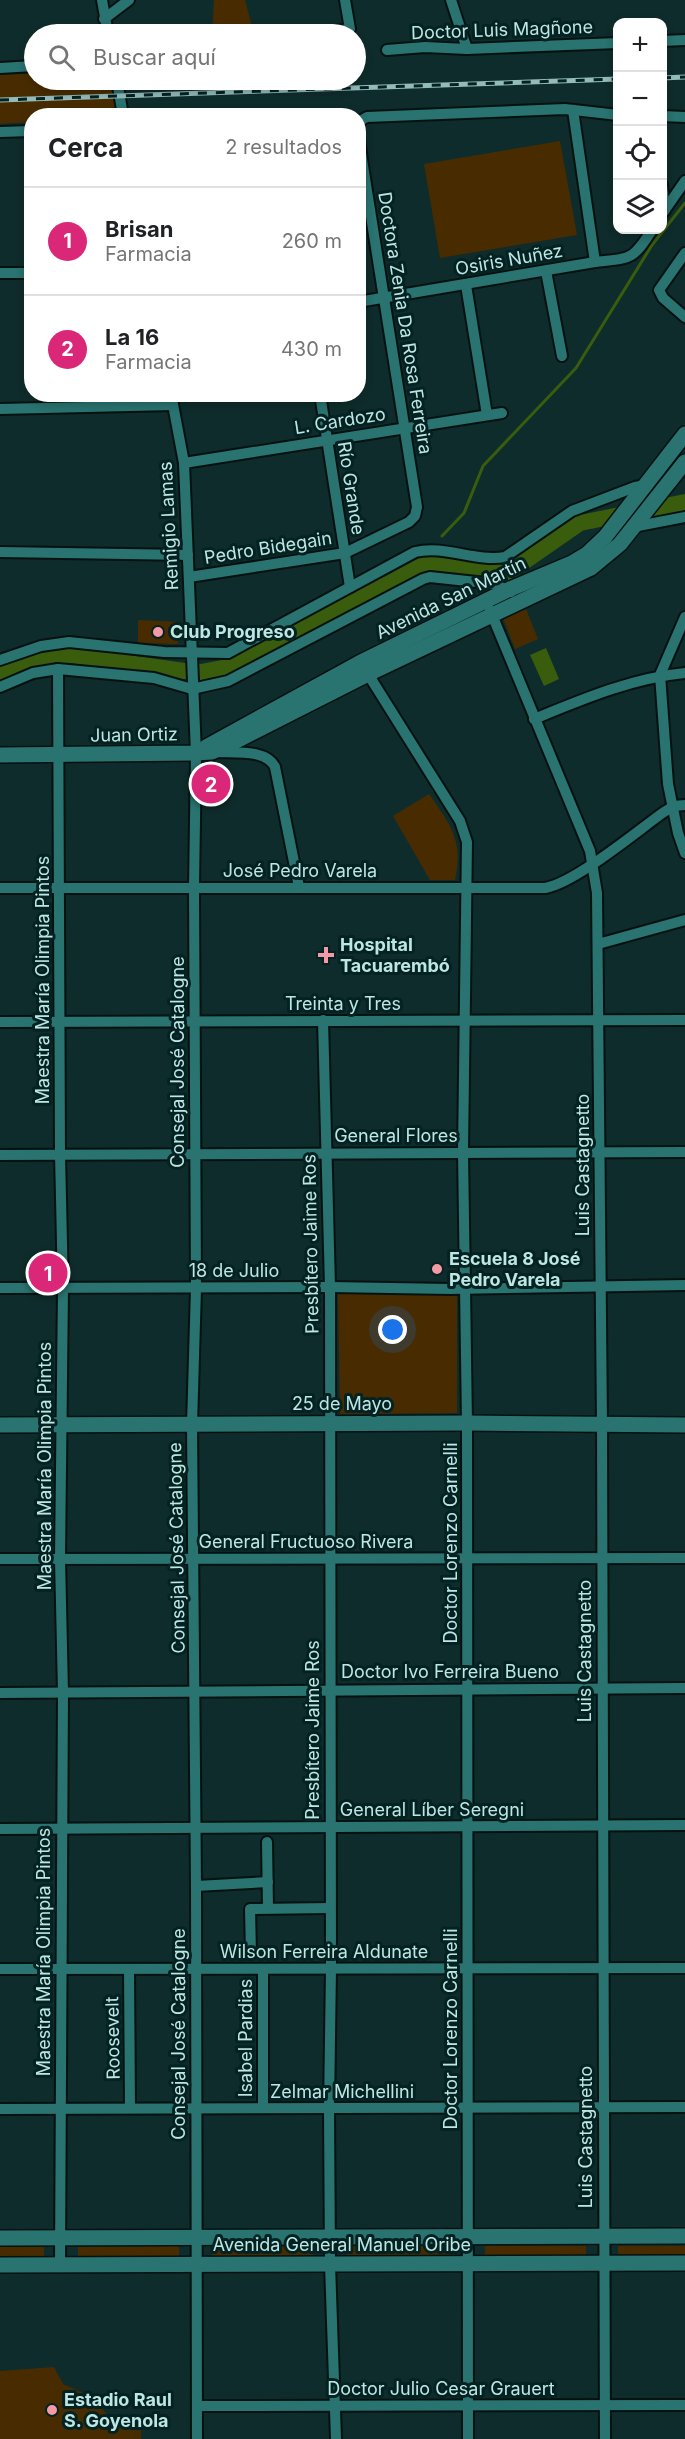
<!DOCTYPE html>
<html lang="es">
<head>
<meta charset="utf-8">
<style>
	body { margin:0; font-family:Inter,sans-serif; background:#f6f6f6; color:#202124 }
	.controls { position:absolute; right:18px; top:18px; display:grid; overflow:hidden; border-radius:12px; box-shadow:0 3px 9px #0003 }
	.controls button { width:54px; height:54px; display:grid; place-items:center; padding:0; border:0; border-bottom:2px solid #e0e0e0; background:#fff; color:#202124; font:30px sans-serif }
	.you { position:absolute; left:393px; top:1330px; width:21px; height:21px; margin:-15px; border:4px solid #fff; border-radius:50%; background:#1a73e8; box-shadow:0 0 0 9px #1a73e833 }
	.badge { display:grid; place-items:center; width:39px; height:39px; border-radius:50%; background:#db2777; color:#fff; font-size:20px; font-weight:700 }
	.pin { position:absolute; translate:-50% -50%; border:3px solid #fff; box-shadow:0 2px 6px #0006 }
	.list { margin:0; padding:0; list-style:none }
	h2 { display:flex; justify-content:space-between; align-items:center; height:78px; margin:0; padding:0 24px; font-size:26px }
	h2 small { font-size:20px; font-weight:400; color:#757577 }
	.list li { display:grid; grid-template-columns:39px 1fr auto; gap:18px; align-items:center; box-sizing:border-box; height:108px; padding:0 24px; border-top:2px solid #e0e0e0 }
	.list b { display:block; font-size:22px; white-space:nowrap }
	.list p { margin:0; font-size:20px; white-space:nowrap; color:#757577 }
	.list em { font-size:20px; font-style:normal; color:#757577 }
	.icon { flex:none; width:33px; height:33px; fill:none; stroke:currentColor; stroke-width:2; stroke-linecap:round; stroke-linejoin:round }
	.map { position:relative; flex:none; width:685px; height:2439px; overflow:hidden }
	.search { position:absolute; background:#fff; box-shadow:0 3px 9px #0003; left:24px; top:24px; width:342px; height:66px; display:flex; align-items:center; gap:15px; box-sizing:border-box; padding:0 21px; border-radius:33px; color:#757577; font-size:22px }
	.panel { position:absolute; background:#fff; box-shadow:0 3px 9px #0003; left:24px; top:108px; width:342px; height:294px; border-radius:24px }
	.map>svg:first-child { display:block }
	.green { fill:#482c00 }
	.water { fill:#395c0d }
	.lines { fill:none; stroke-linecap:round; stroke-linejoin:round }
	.stream { stroke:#395c0d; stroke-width:3 }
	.river { stroke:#395c0d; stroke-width:16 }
	.street-casing { stroke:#061211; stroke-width:14 }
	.secondary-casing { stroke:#061211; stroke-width:18 }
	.street { stroke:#297370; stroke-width:10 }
	.secondary { stroke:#297370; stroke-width:15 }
	.rail-casing { stroke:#93bbb9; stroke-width:5 }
	.rail { stroke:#042221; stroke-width:3; stroke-dasharray:9; stroke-linecap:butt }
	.poi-dot { fill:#f49aa6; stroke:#042221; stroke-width:2 }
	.labels { text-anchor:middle; stroke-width:6; stroke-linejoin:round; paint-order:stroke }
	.street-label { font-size:18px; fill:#bce7e4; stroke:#042221 }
	.poi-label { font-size:18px; font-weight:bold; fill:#bce7e4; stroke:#042221; text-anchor:start }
</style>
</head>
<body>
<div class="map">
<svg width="685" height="2439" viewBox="0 0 685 2439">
	<rect width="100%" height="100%" fill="#0e2c2b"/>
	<!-- green -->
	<g class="green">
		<polygon points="214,0 245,0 251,23 249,34 212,34"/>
		<polygon points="34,73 34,80 111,80 117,109 115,115 32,116 31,122 0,124 0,75"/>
		<polygon points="560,141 577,235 440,258 424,164"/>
		<polygon points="526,609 538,639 515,649 503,618"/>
		<polygon points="138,620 179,622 178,644 138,643"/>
		<path d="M429,794C450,824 464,841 455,880H430L393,816Z"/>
		<polygon points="457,1293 457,1413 340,1414 338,1294"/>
		<polygon points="179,2246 179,2256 78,2256 78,2247"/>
		<rect x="347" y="2246" width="103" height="9"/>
		<polygon points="485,2246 586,2246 586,2255 485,2256"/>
		<rect x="618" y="2246" width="67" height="9"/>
		<rect x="0" y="2247" width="44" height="9"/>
		<rect x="212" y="2247" width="101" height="9"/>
		<polygon points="54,2367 63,2384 90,2396 117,2425 141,2430 141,2439 0,2439 0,2371"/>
	</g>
	<!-- water -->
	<polygon class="water" points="546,648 559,679 544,686 530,655"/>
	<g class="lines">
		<!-- stream -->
		<polyline class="stream" points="442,536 464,513 483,466 576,368 652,245 685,203"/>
		<!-- river -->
		<polyline class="river" points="0,675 27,664 71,655 184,671 201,672 232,666 425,564 506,573 511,571 580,523 685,502"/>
		<defs>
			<g id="street">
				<polyline points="102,0 108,34"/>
				<polyline points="451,0 467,49"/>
				<polyline points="104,19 129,0"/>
				<polyline points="312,34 350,29 345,0"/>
				<polyline points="662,41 685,40"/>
				<polyline points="387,50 425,47 467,49 618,43"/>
				<polyline points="0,68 34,66"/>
				<polyline points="117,80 123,116"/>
				<polyline points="573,110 595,262"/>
				<polyline points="662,116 685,117"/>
				<polyline points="358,122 367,117 565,109 618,115"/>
				<polyline points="0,132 32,131"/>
				<polyline points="662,185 665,210"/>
				<polyline points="662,214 685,181"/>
				<polyline points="685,253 659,290 663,298 685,317"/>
				<polyline points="546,271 562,356"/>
				<polyline points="0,273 32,273"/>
				<polyline points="466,285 487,415"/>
				<path d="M358,302L595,262C631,258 632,261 652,230"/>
				<polyline points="171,394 184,463 196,753 194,888 196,1288 192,1425 196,1886 197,2439"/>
				<polyline points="320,394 350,587"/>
				<polyline points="0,409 173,405"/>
				<polyline points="184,463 502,413"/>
				<polyline points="633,527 685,517"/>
				<polyline points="0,552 188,555"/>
				<polyline points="189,577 345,553 409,522 415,516 417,507 358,134"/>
				<polyline points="490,610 590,851 597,893 602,1424 605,2439"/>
				<polyline points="685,617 660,675 668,784 678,833 685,853"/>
				<path d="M0,660L41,646L69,642L164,652L228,653L415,552C445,545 475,562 505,557L572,511L635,487L646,485"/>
				<polyline points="58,669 60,1154 63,1288 60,1559 63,1692 60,2264"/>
				<polyline points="368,674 460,821 467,842 463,1152 467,1423 468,2439"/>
				<polyline points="0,687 33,673 58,669 154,678 192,689 228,681 423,579 430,577 495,584 511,592"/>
				<path d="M534,719C583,699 632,678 685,673"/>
				<path d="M217,752C235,753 266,749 275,767L299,887"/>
				<path d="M0,888H545C575,883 637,831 664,812L674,806L685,805"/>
				<polyline points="598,944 685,920"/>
				<polyline points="323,1020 330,1287 331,1968 329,2109 330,2264 336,2439"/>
				<polyline points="0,1022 685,1020"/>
				<polyline points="0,1155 685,1152"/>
				<polyline points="0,1288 330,1287 451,1289 685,1285"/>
				<polyline points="0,1559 685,1558"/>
				<polyline points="0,1693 685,1688"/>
				<polyline points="0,1829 685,1825"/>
				<polyline points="267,1842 268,1908"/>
				<polyline points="196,1886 268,1882"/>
				<polyline points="251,1954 250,1909 330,1908"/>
				<polyline points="0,1969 685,1968"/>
				<polyline points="129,1969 130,2108"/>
				<polyline points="263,2108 263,1969"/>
				<polyline points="0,2109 685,2107"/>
				<polyline points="197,2406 685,2405"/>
			</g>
			<g id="secondary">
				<polyline points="206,747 361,662 510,589 572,563 587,554 605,537 685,434"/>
				<polyline points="0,755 196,753 212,752 228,745 368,674 591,568 620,544 685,462"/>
				<polyline points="0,1425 467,1423 685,1425"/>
				<polyline points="0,2238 685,2236"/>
				<polyline points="0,2265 685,2263"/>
			</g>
		</defs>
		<!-- street casing -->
		<use href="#street" class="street-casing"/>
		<!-- secondary casing -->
		<use href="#secondary" class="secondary-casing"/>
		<!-- street -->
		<use href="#street" class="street"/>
		<!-- secondary -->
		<use href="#secondary" class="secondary"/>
		<defs>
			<g id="rail">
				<polyline points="662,78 685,77"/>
				<polyline points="0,100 618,79"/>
			</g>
		</defs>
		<!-- rail casing -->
		<use href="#rail" class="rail-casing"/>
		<!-- rail -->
		<use href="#rail" class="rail"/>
	</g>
	<!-- markers -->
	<g class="poi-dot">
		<circle cx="158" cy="632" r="6"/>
		<path d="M323 946h6v6h6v6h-6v6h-6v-6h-6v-6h6z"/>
		<circle cx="437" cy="1269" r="6"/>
		<circle cx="52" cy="2410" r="6"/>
	</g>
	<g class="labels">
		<!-- street labels -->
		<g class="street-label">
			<text transform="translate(502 30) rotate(-2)" y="6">Doctor Luis Magñone</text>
			<text transform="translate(509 260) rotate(-10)" y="6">Osiris Nuñez</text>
			<text transform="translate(405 323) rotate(81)" y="6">Doctora Zenia Da Rosa Ferreira</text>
			<text transform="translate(340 421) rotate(-9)" y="6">L. Cardozo</text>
			<text transform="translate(351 488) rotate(81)" y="6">Río Grande</text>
			<text transform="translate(169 526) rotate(-93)" y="6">Remigio Lamas</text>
			<text transform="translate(268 548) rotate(-9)" y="6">Pedro Bidegain</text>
			<text transform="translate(451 598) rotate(-26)" y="6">Avenida San Martín</text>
			<text transform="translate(134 735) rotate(-1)" y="6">Juan Ortiz</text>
			<text x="300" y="877">José Pedro Varela</text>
			<text transform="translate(43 980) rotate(-90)" y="6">Maestra María Olimpia Pintos</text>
			<text x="343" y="1010">Treinta y Tres</text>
			<text transform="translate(178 1062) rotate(-90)" y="6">Consejal José Catalogne</text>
			<text x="396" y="1142">General Flores</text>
			<text transform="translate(583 1165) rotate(-90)" y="6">Luis Castagnetto</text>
			<text transform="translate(311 1244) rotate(-91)" y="6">Presbítero Jaime Ros</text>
			<text x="234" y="1277">18 de Julio</text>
			<text x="342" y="1410">25 de Mayo</text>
			<text transform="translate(45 1466) rotate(-90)" y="6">Maestra María Olimpia Pintos</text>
			<text x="306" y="1548">General Fructuoso Rivera</text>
			<text transform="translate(451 1543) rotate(-90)" y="6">Doctor Lorenzo Carnelli</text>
			<text transform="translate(177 1548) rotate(-91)" y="6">Consejal José Catalogne</text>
			<text transform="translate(585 1651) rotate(-90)" y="6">Luis Castagnetto</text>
			<text x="450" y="1678">Doctor Ivo Ferreira Bueno</text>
			<text transform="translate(313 1730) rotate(-90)" y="6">Presbítero Jaime Ros</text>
			<text x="432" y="1816">General Líber Seregni</text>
			<text transform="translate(44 1952) rotate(-90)" y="6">Maestra María Olimpia Pintos</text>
			<text x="324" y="1958">Wilson Ferreira Aldunate</text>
			<text transform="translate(451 2029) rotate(-90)" y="6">Doctor Lorenzo Carnelli</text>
			<text transform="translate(179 2034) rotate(-90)" y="6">Consejal José Catalogne</text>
			<text transform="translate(113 2038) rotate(-91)" y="6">Roosevelt</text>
			<text transform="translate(246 2038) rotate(-90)" y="6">Isabel Pardias</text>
			<text x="342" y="2098">Zelmar Michellini</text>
			<text transform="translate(586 2137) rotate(-90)" y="6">Luis Castagnetto</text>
			<text x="342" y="2251">Avenida General Manuel Oribe</text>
			<text x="441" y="2395">Doctor Julio Cesar Grauert</text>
		</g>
		<!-- poi labels -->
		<g class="poi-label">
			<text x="170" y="638">Club Progreso</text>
			<text x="340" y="951">Hospital<tspan x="340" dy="21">Tacuarembó</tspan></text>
			<text x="449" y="1265">Escuela 8 José<tspan x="449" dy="21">Pedro Varela</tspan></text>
			<text x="64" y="2406">Estadio Raul<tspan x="64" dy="21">S. Goyenola</tspan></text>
		</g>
	</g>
</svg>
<div class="controls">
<button>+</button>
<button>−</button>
<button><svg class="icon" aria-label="locate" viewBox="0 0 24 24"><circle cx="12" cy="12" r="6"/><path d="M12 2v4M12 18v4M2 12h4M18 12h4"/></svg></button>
<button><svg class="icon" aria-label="layers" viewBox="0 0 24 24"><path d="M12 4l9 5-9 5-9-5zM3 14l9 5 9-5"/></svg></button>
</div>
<div class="you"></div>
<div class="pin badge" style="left:48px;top:1273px">1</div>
<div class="pin badge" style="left:211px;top:784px">2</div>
<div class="search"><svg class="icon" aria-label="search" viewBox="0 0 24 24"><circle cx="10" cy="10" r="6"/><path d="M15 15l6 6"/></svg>Buscar aquí</div>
<section class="panel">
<h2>Cerca<small>2 resultados</small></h2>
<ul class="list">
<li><span class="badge">1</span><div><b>Brisan</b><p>Farmacia</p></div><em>260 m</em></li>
<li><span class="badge">2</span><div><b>La 16</b><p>Farmacia</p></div><em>430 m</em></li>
</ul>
</section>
</div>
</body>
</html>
